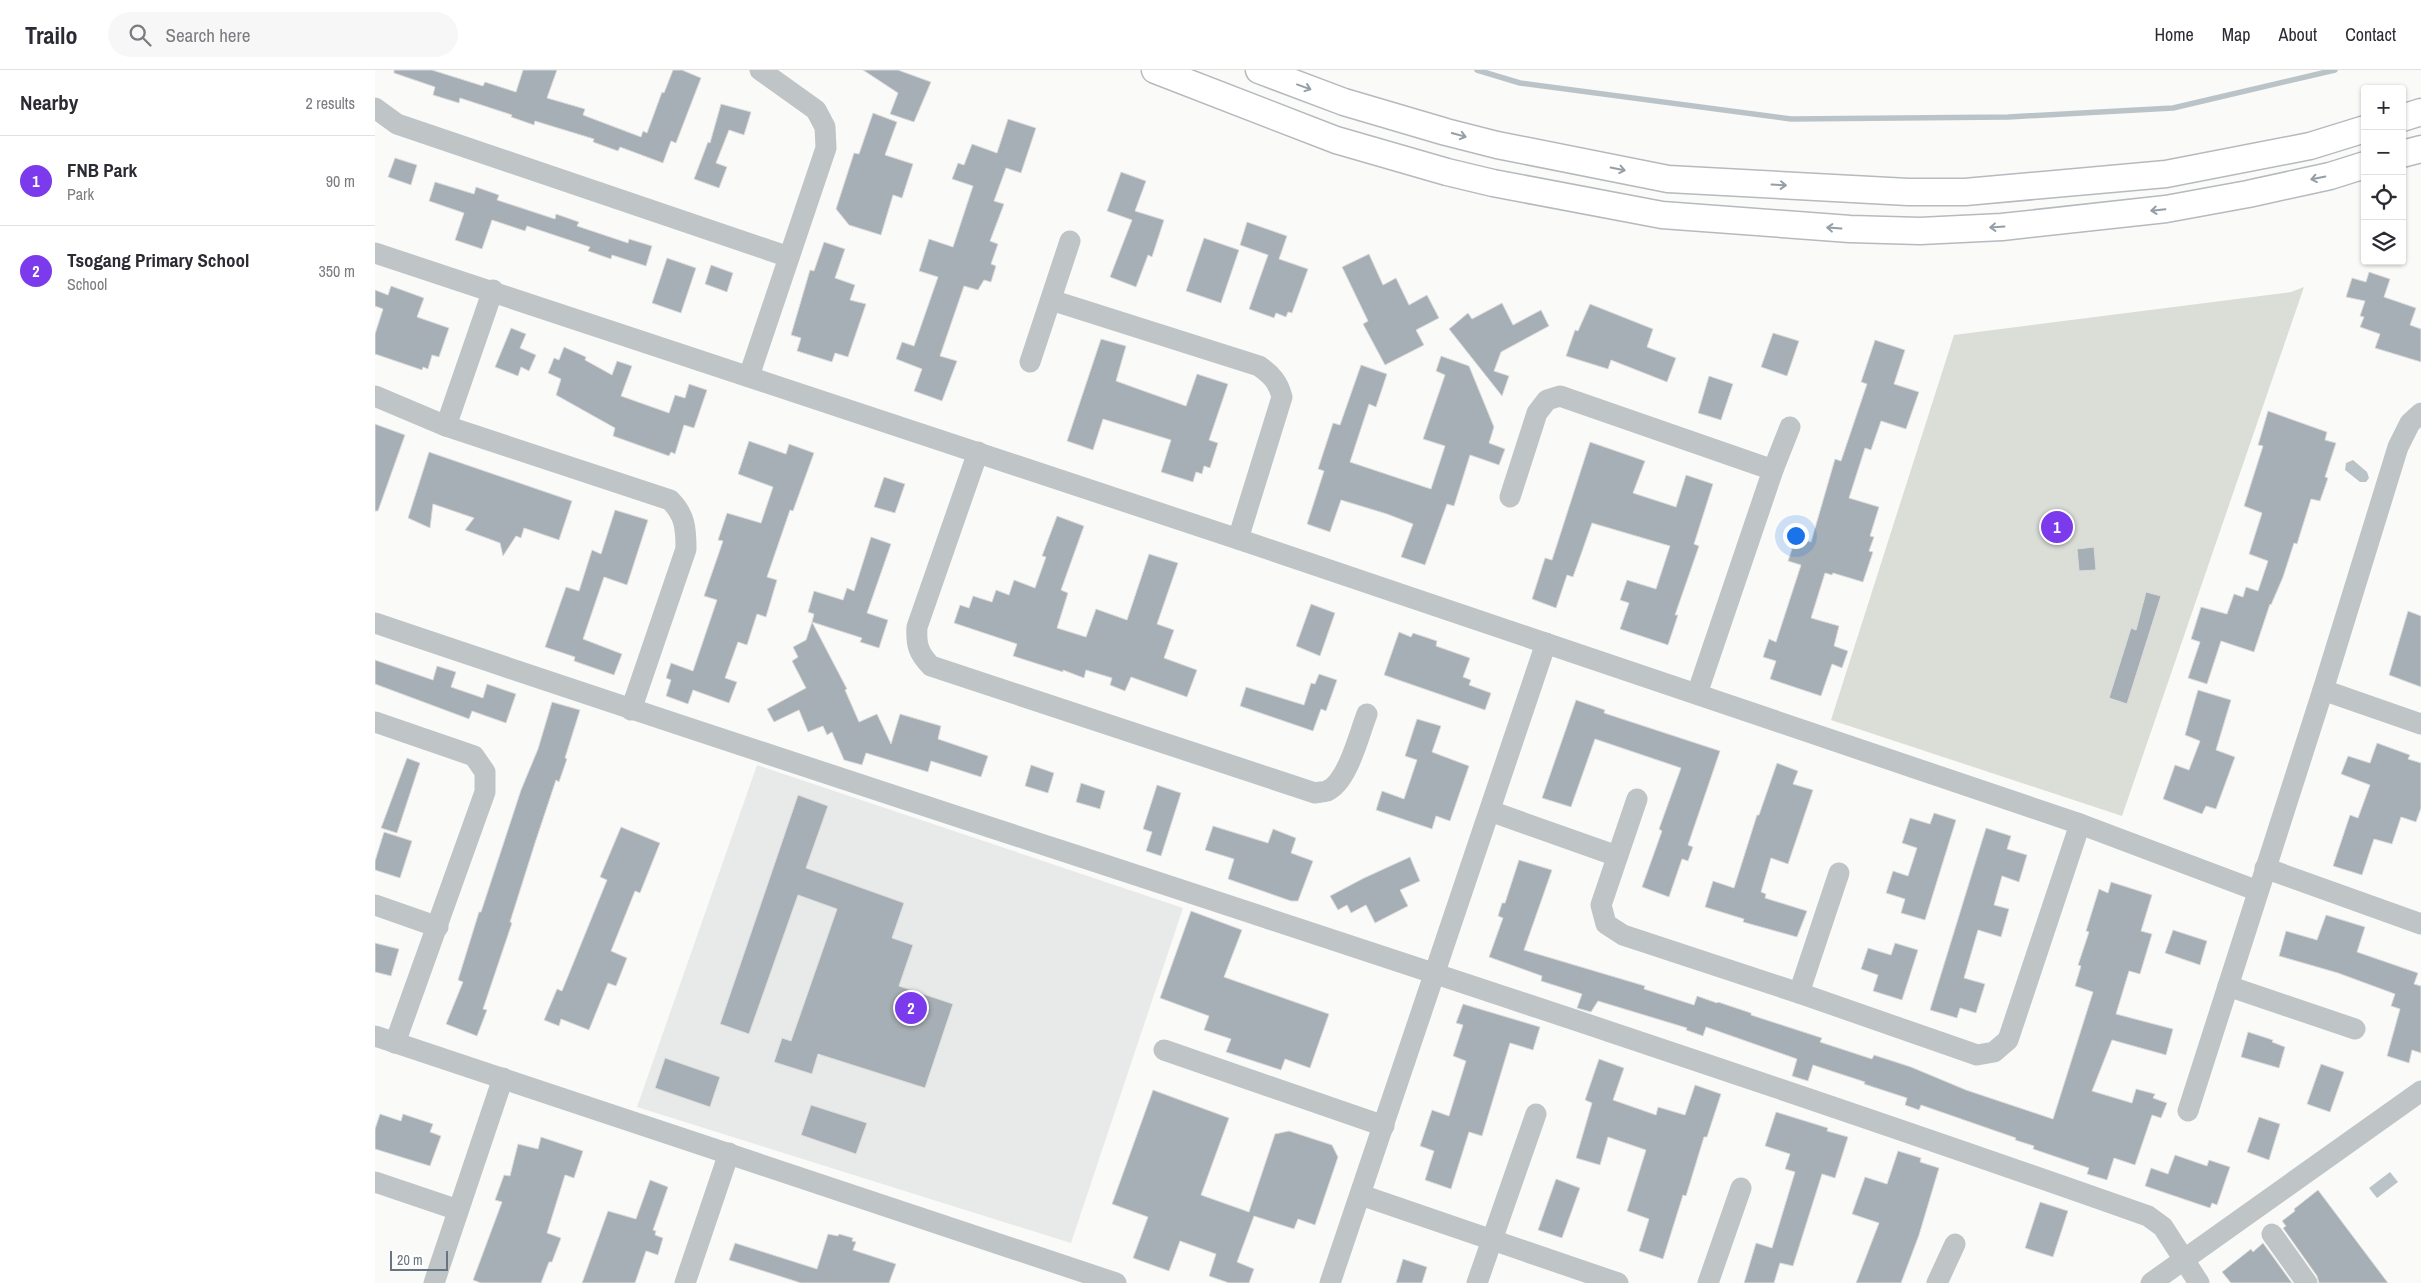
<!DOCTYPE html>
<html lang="en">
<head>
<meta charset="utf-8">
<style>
	body { margin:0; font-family:"Archivo Narrow",sans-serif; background:#f7f7f7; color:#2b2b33 }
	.controls { position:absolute; right:15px; top:15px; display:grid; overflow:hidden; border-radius:5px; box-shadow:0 1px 4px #0004 }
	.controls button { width:45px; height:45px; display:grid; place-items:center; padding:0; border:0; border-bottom:1px solid #e1e1e2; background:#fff; color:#2b2b33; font:25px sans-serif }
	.scale { position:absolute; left:15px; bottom:12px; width:58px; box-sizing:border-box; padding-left:5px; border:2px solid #667581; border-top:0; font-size:14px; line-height:18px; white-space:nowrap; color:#667581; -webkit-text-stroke:4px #fff; paint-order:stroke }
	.you { position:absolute; left:1420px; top:465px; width:18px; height:18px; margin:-12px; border:4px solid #fff; border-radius:50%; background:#1a73e8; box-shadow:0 0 0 8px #1a73e833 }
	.badge { display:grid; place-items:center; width:32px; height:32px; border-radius:50%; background:#7c3aed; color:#fff; font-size:16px; font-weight:700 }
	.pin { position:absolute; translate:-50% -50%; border:2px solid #fff; box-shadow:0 1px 5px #0006 }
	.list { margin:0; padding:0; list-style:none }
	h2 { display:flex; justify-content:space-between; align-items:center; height:65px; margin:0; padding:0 20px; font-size:21px }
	h2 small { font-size:16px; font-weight:400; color:#7c7c81 }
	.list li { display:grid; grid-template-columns:32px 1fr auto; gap:15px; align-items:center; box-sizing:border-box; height:90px; padding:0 20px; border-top:1px solid #e1e1e2 }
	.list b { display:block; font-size:19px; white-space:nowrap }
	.list p { margin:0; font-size:16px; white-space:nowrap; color:#7c7c81 }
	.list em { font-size:16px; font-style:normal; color:#7c7c81 }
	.icon { flex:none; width:28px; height:28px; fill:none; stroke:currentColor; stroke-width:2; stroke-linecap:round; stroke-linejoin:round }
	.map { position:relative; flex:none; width:2046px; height:1213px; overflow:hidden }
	header { display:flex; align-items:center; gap:30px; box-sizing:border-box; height:70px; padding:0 25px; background:#fff; border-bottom:1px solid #e1e1e2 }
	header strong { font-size:24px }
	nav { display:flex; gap:28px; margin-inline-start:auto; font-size:18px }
	.search { width:350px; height:45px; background:#f7f7f7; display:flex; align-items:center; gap:12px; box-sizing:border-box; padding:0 18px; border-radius:28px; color:#7c7c81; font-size:19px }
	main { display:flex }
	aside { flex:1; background:#fff }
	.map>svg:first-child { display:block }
	.built { fill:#e8e9e9 }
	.green { fill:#daded7 }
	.water { fill:#bac4c8 }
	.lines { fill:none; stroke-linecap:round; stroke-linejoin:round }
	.stream { stroke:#bac4c8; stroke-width:5.5 }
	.building { fill:#a6afb5; stroke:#dcdcda }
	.major-casing { stroke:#b5babe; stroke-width:29 }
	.minor { stroke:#bfc4c7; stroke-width:21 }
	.major { stroke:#fff; stroke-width:26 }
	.oneway { stroke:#949ea7 }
</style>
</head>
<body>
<header>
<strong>Trailo</strong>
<div class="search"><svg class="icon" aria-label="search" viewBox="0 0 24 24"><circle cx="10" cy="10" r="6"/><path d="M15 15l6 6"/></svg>Search here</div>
<nav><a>Home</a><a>Map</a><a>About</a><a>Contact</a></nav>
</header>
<main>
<aside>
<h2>Nearby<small>2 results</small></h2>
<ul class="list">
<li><span class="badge">1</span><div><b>FNB Park</b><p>Park</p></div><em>90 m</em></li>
<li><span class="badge">2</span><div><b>Tsogang Primary School</b><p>School</p></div><em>350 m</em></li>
</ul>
</aside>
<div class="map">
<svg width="2046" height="1213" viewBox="0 0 2046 1213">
	<rect width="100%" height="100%" fill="#fafaf8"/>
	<!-- built -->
	<polygon class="built" points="382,695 808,838 696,1173 262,1037"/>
	<!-- green -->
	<polygon class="green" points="1929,217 1747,746 1456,650 1579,265 1916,222"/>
	<!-- water -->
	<g class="water">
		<polygon points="1978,390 1992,402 1994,408 1991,412 1985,412 1970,400 1971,393"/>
		<polygon points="2015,1102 2023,1112 2002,1128 1994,1118"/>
	</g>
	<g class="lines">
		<!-- stream -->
		<polyline class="stream" points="1102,0 1145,13 1416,49 1633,47 1798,38 1960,0"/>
	</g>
	<!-- building -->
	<g class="building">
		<polygon points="19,0 57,0 108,16 110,12 141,22 148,0 182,0 172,28 210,39 208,45 266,67 268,61 272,63 287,22 289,23 298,0 307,0 326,8 301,73 296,71 288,93 245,77 243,81 218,72 219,69 160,51 159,55 136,47 137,45 85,28 84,33 58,25 60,17 19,3"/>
		<polygon points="488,0 523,0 556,12 539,52 515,44 523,23"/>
		<polygon points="346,34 376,42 369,65 354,60 341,93 352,97 344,118 319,109 333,72 335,73"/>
		<polygon points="498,43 522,52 510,85 538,94 527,128 518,125 506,165 474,155 461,139 479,83 484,84"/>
		<polygon points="633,49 661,58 646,103 631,98 619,131 629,134 615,171 623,174 616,194 621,196 616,212 609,210 603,220 589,216 565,286 582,291 567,331 539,321 547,299 521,289 527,272 539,276 563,207 544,201 554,169 578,177 598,116 577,109 583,93 589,95 597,74 622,83"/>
		<polygon points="20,88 42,95 36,115 13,107"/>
		<polygon points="746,102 771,111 760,141 789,150 777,187 773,185 761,217 735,207 757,150 732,141"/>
		<polygon points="60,112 99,124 101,117 124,125 122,130 180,149 181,144 204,152 202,156 253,173 254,169 277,176 271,196 237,185 236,189 213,181 215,177 152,156 150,161 117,150 107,179 80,170 89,143 54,131"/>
		<polygon points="872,152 912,166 904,189 933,199 917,243 913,242 911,247 901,243 899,248 874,239 893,185 865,175"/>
		<polygon points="829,168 864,180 846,233 811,221"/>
		<polygon points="449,172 470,179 460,208 480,215 475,230 491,234 473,287 460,283 457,292 422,281 426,268 416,265 435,200 439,201"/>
		<polygon points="994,184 1008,215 1021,208 1034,235 1052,225 1064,248 1041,260 1049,275 1010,295 988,254 993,251 967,197"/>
		<polygon points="292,188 321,198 306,243 277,233"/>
		<polygon points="336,195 358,203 352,222 330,214"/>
		<polygon points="1994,202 2015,209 2009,227 2041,238 2035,255 2046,259 2046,292 2000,278 2005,264 1985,257 1989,247 1985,246 1990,231 1971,227 1977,208 1991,212"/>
		<polygon points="16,216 49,228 42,247 74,258 64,287 57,285 53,299 48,297 47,300 0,284 0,264 8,239 0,236 0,220 13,225"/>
		<polygon points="1127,233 1138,255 1166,240 1174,256 1126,282 1119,301 1134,306 1127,326 1074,259 1093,243 1097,249"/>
		<polygon points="1215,234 1278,259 1272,277 1301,288 1292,312 1236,290 1233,299 1191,286 1200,260 1203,261"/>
		<polygon points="136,258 151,264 145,278 161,285 154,301 146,297 143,306 120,297"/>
		<polygon points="1398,263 1424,271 1412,306 1386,297"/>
		<polygon points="726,269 751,276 741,311 766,320 811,336 822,304 853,314 834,370 843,373 835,398 829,396 827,404 821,402 818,412 786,402 796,370 728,349 718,380 692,371"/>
		<polygon points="1500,270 1530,280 1519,314 1544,322 1531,359 1506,351 1496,380 1490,378 1474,428 1504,437 1495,466 1499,467 1494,481 1498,482 1488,512 1458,503 1457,505 1450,503 1436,548 1464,556 1459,576 1473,581 1467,598 1457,594 1446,626 1395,609 1401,591 1388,587 1394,569 1401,572 1426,495 1413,491 1421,467 1436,472 1460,389 1466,391 1492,314 1486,312"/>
		<polygon points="189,277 211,287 210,290 237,305 242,291 257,296 246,326 294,343 300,325 310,328 314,314 332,320 319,358 309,355 300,384 296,382 294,386 238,366 240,358 181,325 186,309 173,303 179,288 184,290"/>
		<polygon points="1066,286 1094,296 1119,357 1114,373 1130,379 1124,395 1095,385 1079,436 1072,434 1050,495 1026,487 1038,454 1012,444 966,430 955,462 932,454 949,401 943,399 958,353 965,355 986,295 1012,304 1001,337 994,334 975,392 1056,419 1070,376 1048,369 1070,305 1061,301"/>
		<polygon points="1334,306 1358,314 1346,350 1323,343"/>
		<polygon points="1893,341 1952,362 1950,370 1961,373 1950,407 1953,408 1945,431 1936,429 1922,474 1919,473 1908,507 1896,535 1895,534 1879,582 1846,571 1832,614 1813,608 1825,572 1816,569 1826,537 1852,544 1859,524 1868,527 1871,517 1883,521 1893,491 1874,484 1887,443 1869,436 1888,376 1883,375"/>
		<polygon points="0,354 30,365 3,441 0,441"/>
		<polygon points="374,371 411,384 414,374 439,383 418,441 415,440 392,507 402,510 391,547 382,544 372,575 363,572 350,608 362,612 354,633 318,620 313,634 291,626 296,610 291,608 296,593 318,601 342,530 329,526 348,471 343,470 352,443 386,453 398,417 363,404"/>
		<polygon points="1215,372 1270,391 1258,423 1301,437 1311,405 1338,414 1319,474 1324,476 1300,545 1303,545 1293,575 1245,559 1254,533 1245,530 1252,510 1281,519 1295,476 1217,453 1198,507 1192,505 1181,538 1157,529 1170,488 1177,490"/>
		<polygon points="54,382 197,431 184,470 149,458 146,468 141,466 128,486 125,473 90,460 99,448 58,434 55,458 33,448"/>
		<polygon points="509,407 530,414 520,443 499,437"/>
		<polygon points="240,440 273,450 252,515 229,507 208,569 247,584 239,605 199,591 200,587 170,577 191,517 204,521 217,480 226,484"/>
		<polygon points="682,446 709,456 686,520 693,523 682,558 711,567 721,539 752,550 774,484 803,493 782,554 799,560 789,588 822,600 812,627 756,607 750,621 735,615 737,608 711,600 709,608 688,600 688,602 638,586 642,574 579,553 585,535 594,538 598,526 617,532 621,520 634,525 639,510 660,518 671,487 667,486"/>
		<polygon points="496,467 516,474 492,543 513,550 504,578 485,572 487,568 437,552 439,544 433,542 439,521 468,530 472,518 479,521"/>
		<polygon points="1719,477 1721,500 1704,501 1702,479"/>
		<polygon points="1771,522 1786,526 1752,634 1734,628 1756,558 1761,560"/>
		<polygon points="936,534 960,543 945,586 921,576"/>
		<polygon points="2033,541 2046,546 2046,617 2014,605"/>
		<polygon points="437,552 472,619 470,620 484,652 502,644 516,674 525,644 566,656 563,669 613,686 606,707 556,691 553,702 491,683 487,695 469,690 457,662 452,665 448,656 433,662 424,640 399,652 392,639 431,618 417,591 423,587 418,577 431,570"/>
		<polygon points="1024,562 1036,567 1038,563 1062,571 1061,576 1095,588 1088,607 1096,610 1094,615 1116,623 1110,640 1009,605"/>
		<polygon points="0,590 58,610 62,596 81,602 76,617 108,628 112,614 141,624 131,653 97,641 94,649 0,614"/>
		<polygon points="944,604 962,610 951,641 946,639 938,661 865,636 871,617 929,635 936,613 940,614"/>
		<polygon points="1823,620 1856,630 1841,680 1860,687 1841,739 1831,736 1827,744 1788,729 1800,695 1814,700 1825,671 1810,665"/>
		<polygon points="1201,630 1230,640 1229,643 1345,681 1313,775 1318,777 1313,791 1307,789 1294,827 1267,817 1287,761 1284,759 1306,698 1220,669 1196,737 1167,728"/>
		<polygon points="177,632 205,640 190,688 192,689 184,712 181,710 160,773 135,852 137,853 108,939 112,940 102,966 71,954 88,912 83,910 104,842 106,842 146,720 163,679"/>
		<polygon points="1042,649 1066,656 1057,682 1094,696 1075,751 1061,746 1057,759 1001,740 1007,721 1029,729 1042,690 1030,686"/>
		<polygon points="2002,673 2035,685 2033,689 2046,693 2046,738 2041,752 2026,747 2017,774 1999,769 1987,805 1958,796 1975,745 1983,748 1995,715 1966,704 1973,686 1995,693"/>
		<polygon points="32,688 45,693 22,763 6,758"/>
		<polygon points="1402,693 1423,701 1418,714 1438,720 1413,794 1396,788 1386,822 1391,824 1390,828 1432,841 1422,867 1368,852 1369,849 1330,837 1338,811 1359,818 1382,745 1384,745"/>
		<polygon points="656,695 679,703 673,723 650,716"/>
		<polygon points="706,713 730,721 725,739 701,732"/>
		<polygon points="782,715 806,723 786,786 771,781 777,762 768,759"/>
		<polygon points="423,725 453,736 431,798 529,833 517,868 538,875 524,916 578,934 550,1018 443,984 437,1004 399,992 407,968 416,971 462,839 423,825 374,964 345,954"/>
		<polygon points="1559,743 1581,750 1550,850 1526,843 1530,829 1511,823 1518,801 1533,806 1542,778 1527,773 1535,748 1555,754"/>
		<polygon points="838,756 893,773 898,759 921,768 916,783 938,791 923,831 916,831 853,809 859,789 830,780"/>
		<polygon points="246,757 285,773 265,823 260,821 236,881 252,888 241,916 233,913 214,960 186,949 184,956 169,950 182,919 187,921 232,810 225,807"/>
		<polygon points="1611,758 1636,766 1632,779 1652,785 1644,812 1627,806 1619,835 1634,839 1626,867 1603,860 1589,908 1610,914 1601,943 1585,938 1582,948 1555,940"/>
		<polygon points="9,762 37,771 25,808 0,800 0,791"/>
		<polygon points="1035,787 1045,811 1025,820 1033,836 1000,853 991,835 976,843 972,835 963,840 955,826 989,808"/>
		<polygon points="1144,790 1177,800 1149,880 1270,916 1269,919 1319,935 1322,926 1342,933 1343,932 1376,943 1376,945 1447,968 1445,972 1497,989 1499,985 1536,997 1591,1020 1678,1049 1718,922 1700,916 1706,896 1703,895 1714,862 1711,861 1724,819 1733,823 1736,812 1777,825 1766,861 1777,864 1765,904 1754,901 1741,944 1798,959 1791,985 1737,970 1717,1021 1757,1033 1761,1019 1780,1024 1778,1028 1792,1033 1786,1048 1777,1045 1760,1095 1739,1088 1732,1110 1712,1104 1714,1098 1658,1079 1659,1076 1640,1070 1641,1068 1546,1035 1544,1040 1530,1035 1532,1028 1489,1014 1490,1012 1438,995 1433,1011 1417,1006 1422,989 1331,957 1328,966 1311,960 1312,958 1223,931 1216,942 1202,938 1207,924 1166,911 1167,906 1114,887 1128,848 1123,846 1127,833 1130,833"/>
		<polygon points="816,841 867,860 849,907 954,944 935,998 910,989 906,1000 851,982 856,969 829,960 834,946 785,928"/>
		<polygon points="1951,845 1990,857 1982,882 2043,903 2039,914 2046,916 2046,983 2037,980 2034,993 2012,986 2025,939 2016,936 2020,924 1963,903 1904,886 1911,861 1942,870"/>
		<polygon points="1798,860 1832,871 1825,895 1790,883"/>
		<polygon points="0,873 24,879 16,906 0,902"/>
		<polygon points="1520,873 1543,880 1527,930 1498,921 1503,905 1486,899 1493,878 1516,885"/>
		<polygon points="1088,934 1165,957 1158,980 1135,973 1107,1066 1094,1062 1076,1119 1050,1110 1059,1081 1045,1076 1057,1040 1074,1046 1091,991 1078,986 1088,955 1081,953"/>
		<polygon points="1873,962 1898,970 1897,972 1910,977 1904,998 1866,987"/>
		<polygon points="290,988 345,1007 335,1037 280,1018"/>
		<polygon points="1224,989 1249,998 1238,1030 1281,1045 1283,1037 1310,1045 1320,1015 1346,1024 1332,1067 1329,1067 1311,1126 1308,1125 1288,1189 1264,1181 1274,1149 1252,1141 1271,1080 1233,1067 1225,1095 1201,1088 1217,1033 1210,1030"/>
		<polygon points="1946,994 1969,1002 1955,1042 1932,1034"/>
		<polygon points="778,1020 854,1048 826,1125 874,1142 900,1064 914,1061 957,1075 963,1087 940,1155 923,1149 919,1159 879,1146 862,1192 879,1199 874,1213 854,1213 834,1206 841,1184 805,1171 794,1201 758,1188 773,1147 737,1134"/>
		<polygon points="436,1035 492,1053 481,1084 426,1065"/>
		<polygon points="1401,1042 1453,1058 1452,1061 1473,1067 1460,1108 1447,1104 1418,1196 1405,1193 1399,1213 1369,1213 1381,1173 1397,1178 1420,1102 1410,1099 1415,1084 1390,1076"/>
		<polygon points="5,1044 26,1051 28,1044 58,1054 55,1062 66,1066 55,1096 0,1079 0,1059"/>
		<polygon points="1884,1047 1905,1054 1894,1090 1872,1082"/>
		<polygon points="166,1067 208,1081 199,1108 190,1105 172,1163 186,1168 177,1192 174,1192 166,1213 106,1213 98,1210 127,1132 120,1130 129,1105 135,1106 143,1074 163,1079"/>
		<polygon points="1523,1081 1546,1088 1545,1092 1564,1098 1544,1165 1526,1213 1481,1213 1504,1153 1477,1144 1490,1107 1512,1114"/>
		<polygon points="1800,1085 1832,1096 1834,1090 1855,1097 1842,1135 1837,1133 1835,1138 1770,1116 1776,1098 1793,1104"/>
		<polygon points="1181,1109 1205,1118 1187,1168 1163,1160"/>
		<polygon points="275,1110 293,1117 278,1160 281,1161 280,1165 288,1168 283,1185 271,1181 260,1213 207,1213 233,1141 261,1149"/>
		<polygon points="1943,1120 2013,1213 1944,1213 1942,1206 1908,1158 1911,1156 1907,1151 1920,1141 1919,1139"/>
		<polygon points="1665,1132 1693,1141 1678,1187 1650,1178"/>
		<polygon points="453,1164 463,1166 464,1164 478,1168 477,1171 481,1172 478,1180 521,1194 514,1213 426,1213 354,1190 360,1173 442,1199"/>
		<polygon points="1888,1173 1917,1213 1856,1213 1847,1202 1876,1179 1878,1182"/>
		<polygon points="1028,1189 1052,1197 1047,1213 1021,1213"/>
	</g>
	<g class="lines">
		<defs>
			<g id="major">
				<polyline points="780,0 961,70 1072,102 1118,113 1287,145 1475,159 1545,161 1627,157 1791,139 1873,124 1955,106 1990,95"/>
				<polyline points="884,0 969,32 1071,62 1122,75 1293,109 1533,122 1590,122 1791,104 1935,76 1990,59"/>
				<polyline points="2027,48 2046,42"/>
				<polyline points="2027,84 2046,79"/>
			</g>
		</defs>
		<!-- major casing -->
		<use href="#major" class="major-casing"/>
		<!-- minor -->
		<g class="minor">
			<polyline points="0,38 22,54 414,187"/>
			<polyline points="0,183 863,469 1705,754 1883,821"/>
			<path d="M676,230L884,296C897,305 903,312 907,327L863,469"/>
			<polyline points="655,292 695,171"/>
			<polyline points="374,306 451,78 450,57 441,40 385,0"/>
			<path d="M0,326L71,356L295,430C310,445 311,458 311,479L256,640"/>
			<polyline points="71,356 118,220"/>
			<path d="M603,382L542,557C541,574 543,583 556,596L940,723C944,722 949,722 952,721C973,712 984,664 992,644"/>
			<polyline points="1135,427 1162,343 1172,330 1185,326 1398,400"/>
			<path d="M0,553C591,753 1186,939 1773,1146L1788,1157L1824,1213"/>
			<polyline points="1948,620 2046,654"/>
			<polyline points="1322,624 1398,400 1415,357"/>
			<polyline points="0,652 99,686 110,702 110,722 20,973"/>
			<polyline points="1262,729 1226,835 1231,854 1248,865 1424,923 1602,985 1619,982 1633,970 1705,754"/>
			<polyline points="1115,741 1242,786"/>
			<polyline points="1890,798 2046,854"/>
			<polyline points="0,835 63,857"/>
			<polyline points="1853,916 1980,959"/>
			<polyline points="1424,923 1464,803"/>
			<polyline points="0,966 741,1213"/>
			<polyline points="789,980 1009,1056"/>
			<polyline points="1813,1041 1948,620 2023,377 2035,353 2046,343"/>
			<polyline points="0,1112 83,1140"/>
			<polyline points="986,1125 1243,1213"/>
			<polyline points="1897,1164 1932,1213"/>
			<polyline points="59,1213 128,1008"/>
			<polyline points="310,1213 354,1083"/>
			<polyline points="955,1213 1171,573"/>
			<polyline points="1102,1213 1161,1044"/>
			<polyline points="1333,1213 1366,1118"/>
			<polyline points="1562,1213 1580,1174"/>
			<polyline points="1776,1213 2046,1021"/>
		</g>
		<!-- major -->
		<use href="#major" class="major"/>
	</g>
	<!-- one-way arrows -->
	<defs><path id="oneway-shaft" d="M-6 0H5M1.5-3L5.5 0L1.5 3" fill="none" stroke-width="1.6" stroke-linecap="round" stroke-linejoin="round" transform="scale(1.25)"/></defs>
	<g class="oneway">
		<use href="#oneway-shaft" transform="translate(929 17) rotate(20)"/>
		<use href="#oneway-shaft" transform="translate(1084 65) rotate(15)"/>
		<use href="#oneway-shaft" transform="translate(1243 99) rotate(11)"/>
		<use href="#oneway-shaft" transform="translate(1943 108) rotate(168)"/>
		<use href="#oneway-shaft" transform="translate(1404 115) rotate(3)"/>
		<use href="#oneway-shaft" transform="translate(1783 140) rotate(174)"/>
		<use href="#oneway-shaft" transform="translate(1622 157) rotate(176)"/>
		<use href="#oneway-shaft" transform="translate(1459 158) rotate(-176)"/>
	</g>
</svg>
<div class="controls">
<button>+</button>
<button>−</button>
<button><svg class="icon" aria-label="locate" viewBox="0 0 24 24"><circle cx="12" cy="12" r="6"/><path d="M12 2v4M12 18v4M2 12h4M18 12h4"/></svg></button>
<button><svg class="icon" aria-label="layers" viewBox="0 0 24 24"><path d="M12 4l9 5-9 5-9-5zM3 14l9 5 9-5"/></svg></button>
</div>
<div class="scale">20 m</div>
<div class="you"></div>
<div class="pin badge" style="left:1682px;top:457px">1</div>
<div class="pin badge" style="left:536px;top:938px">2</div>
</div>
</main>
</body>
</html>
